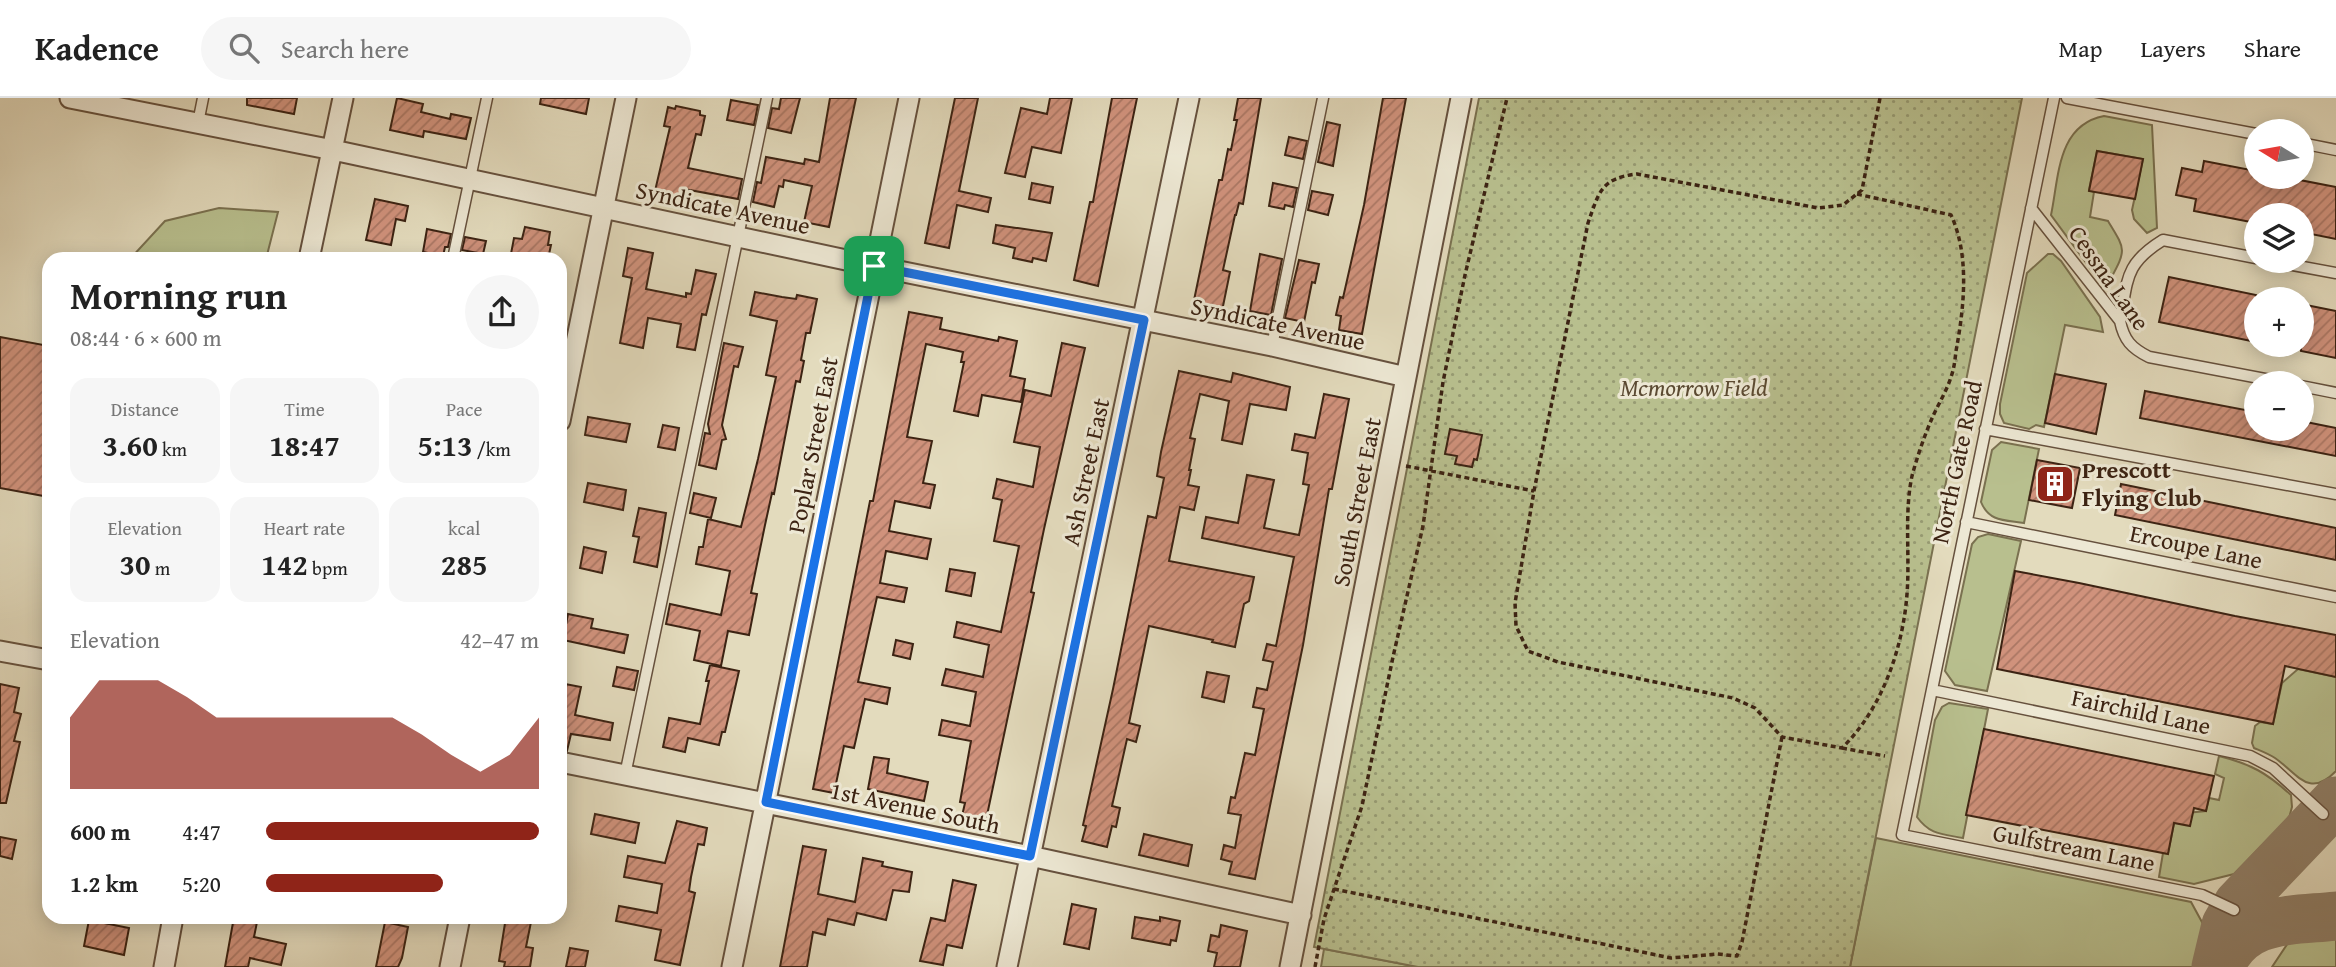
<!DOCTYPE html>
<html lang="en">
<head>
<meta charset="utf-8">
<style>
  :root { --surface:#fff; --page:#f6f6f6; --text:#222; --muted:#767676; --line:#e0e0e0; --accent:#8f2418 }
  body { margin:0; font-family:"Gentium Book Plus",serif; background:var(--page); color:var(--text); height:100vh; display:flex; flex-direction:column; font-size:26px; white-space:nowrap }
  * { box-sizing:border-box; margin:0 }
  p { font-size:23px; color:var(--muted) }
  .icon { flex:none; width:38px; height:38px; fill:none; stroke:currentColor; stroke-width:2; stroke-linecap:round; stroke-linejoin:round }
  .map { position:relative; flex:1; overflow:hidden }
  .drawer { position:absolute; left:42px; top:154px; width:525px; height:672px; display:flex; flex-direction:column; background:var(--surface); border-radius:21px; box-shadow:0 4px 18px #0003 }
  .drawer>* { flex:none }
  .needle { width:46px; rotate:281deg }
  .controls { position:absolute; left:2244px; top:21px; display:grid; gap:14px }
  .controls a { display:grid; place-items:center; width:70px; height:70px; border-radius:50%; background:var(--surface); box-shadow:0 4px 18px #0003; font-size:35px }
  .pin { position:absolute; display:grid; place-items:center; width:60px; height:60px; color:#fff; margin:-30px; border-radius:14px; box-shadow:0 4px 10px #0006 }
  .round { display:grid; place-items:center; flex:none; width:74px; height:74px; border-radius:37px; background:var(--page) }
  .headline { display:flex; align-items:center; justify-content:space-between; height:119px; padding:0 28px }
  h1 { font-size:38px; font-weight:800; line-height:52px }
  .figures { display:grid; grid-template-columns:repeat(3,1fr); gap:10px; height:119px; padding:7px 28px }
  .figures div { display:grid; align-content:center; border-radius:18px; background:var(--page); text-align:center }
  .figures b { font-size:30px; font-weight:800 }
  .figures small { font-size:19px; font-weight:400 }
  .figures p { font-size:19px }
  .chart { height:196px; padding:14px 28px }
  .chart p { display:flex; justify-content:space-between }
  .chart svg { width:100%; height:126px; margin-top:7px; fill:var(--accent); opacity:.7 }
  ul { padding:0 28px; list-style:none; font-size:23px }
  li { display:grid; grid-template-columns:112px 84px 1fr; align-items:center; height:52px }
  li i { height:18px; border-radius:9px; background:var(--accent) }
  header { display:flex; align-items:center; gap:42px; box-sizing:border-box; height:98px; padding:0 35px; background:var(--surface); border-bottom:2px solid var(--line) }
  header strong { font-size:33px }
  nav { display:flex; gap:38px; margin-inline-start:auto; font-size:24px }
  .search { width:490px; height:63px; background:var(--page); display:flex; align-items:center; gap:18px; box-sizing:border-box; padding:0 24px; border-radius:38px; color:var(--muted); font-size:26px }
  .map>svg:first-child { display:block }
  .grass { fill:#b8bf8e; stroke:#7a7150; stroke-width:2 }
  .park { fill:url(#park-dots); stroke:#7a7150; stroke-width:2 }
  .lines { fill:none; stroke-linecap:round; stroke-linejoin:round }
  .taxiway { stroke:#907f68; stroke-width:49 }
  .building { fill:url(#building-hatch); stroke:#3c2313; stroke-width:2 }
  .service-casing { stroke:#66513e; stroke-width:13 }
  .minor-casing { stroke:#66513e; stroke-width:23 }
  .path { stroke:#3c2313; stroke-width:3.5; stroke-dasharray:5 3.5; stroke-linecap:butt }
  .service { stroke:#ede8d4; stroke-width:10 }
  .minor { stroke:#ede8d4; stroke-width:19 }
  .route-casing { stroke:#fff; stroke-width:14 }
  .route { stroke:#1a73e8; stroke-width:9 }
  .labels { text-anchor:middle; stroke-width:6; stroke-linejoin:round; paint-order:stroke }
  .street-label { font-size:24px; fill:#3c2313; stroke:#ede8d4 }
  .park-label { font-size:24px; font-style:italic; fill:#5b4a32; stroke:#ede8d4 }
  .poi-label { font-size:24px; font-weight:bold; fill:#3c2313; stroke:#ede8d4; text-anchor:start }
</style>
</head>
<body>
<header>
<strong>Kadence</strong>
<div class="search"><svg class="icon" aria-label="search" viewBox="0 0 24 24"><circle cx="10" cy="10" r="6"/><path d="M15 15l6 6"/></svg>Search here</div>
<nav><a>Map</a><a>Layers</a><a>Share</a></nav>
</header>
<div class="map">
<svg width="2336" height="869" viewBox="0 0 2336 869">
  <defs>
    <pattern id="park-dots" width="8" height="8" patternUnits="userSpaceOnUse" patternTransform="scale(1.75)"><rect width="8" height="8" fill="#b8bf8e"/><path d="M2 2h.1M6 6h.1" fill="none" stroke="#979b73" stroke-width="1.8" stroke-linecap="round"/></pattern>
    <pattern id="building-hatch" width="6" height="6" patternUnits="userSpaceOnUse" patternTransform="scale(1.75)"><rect width="6" height="6" fill="#d0927c"/><path d="M-1 1l2-2M0 6l6-6M5 7l2-2" fill="none" stroke="#aa7764"/></pattern>
  </defs>
  <rect width="100%" height="100%" fill="#e3dbbd"/>
  <filter id="stains"><feTurbulence type="fractalNoise" baseFrequency=".00286" numOctaves="4"/><feColorMatrix values="0 0 0 0 .2 0 0 0 0 .09 0 0 0 0 .02 0 0 0 .5 -.17"/></filter>
  <radialGradient id="worn" r=".72"><stop offset=".6" stop-color="#630" stop-opacity="0"/><stop offset="1" stop-color="#630" stop-opacity=".3"/></radialGradient>
  <path class="grass" d="M2104 18 2152 27 2157 130 2147 135 2134 121 2132 112 2143 61 2097 53 2089 92 2094 94 2090 119 2108 123C2125 151 2127 151 2111 180L2098 181 2051 117C2059 79 2057 27 2104 18Z
    M219 110 278 114 266 161H130L165 123Z
    M2048 156H2053L2061 163 2100 219 2103 234 2065 227 2044 329 2036 327 2029 331 2004 325 2000 316V306L2027 175Z
    M2001 344 2039 351 2024 425C2005 422 1989 424 1981 404L1992 352Z
    M1988 436 2021 443 1987 593 1955 587 1945 573 1972 446 1978 439Z
    M2298 571 2336 579V673C2309 701 2298 676 2275 660 2269 656 2261 653 2254 650L2252 645 2255 628 2260 624 2273 626 2282 585Z
    M1949 605 1988 611 1963 740C1942 736 1930 737 1917 719L1935 622 1942 609Z
    M2219 658C2251 666 2267 675 2291 697L2292 709 2289 720 2234 776 2194 786 2159 779 2163 755H2168L2176 716 2206 713 2209 700 2219 702 2224 680 2215 676Z
    M1876 740 2191 804 2203 826 2196 858 2198 869H1850Z
    M2336 840V869H2272L2288 845Z
    M1324 851 1418 869H1321Z"/>
  <path class="park" d="M1479 0H2022L1850 869H1418L1314 849Z"/>
  <g class="lines">
    <path class="taxiway" d="M2216 869 2226 827 2238 806 2336 703
      M2220 869C2241 818 2290 823 2336 818"/>
  </g>
  <path class="building" d="M247 0H297L294 16 247 7Z
    M397 0 423 6 421 14 450 21 451 16 471 20 466 41 424 33 423 39 390 32Z
    M541 0H589L586 16 540 6Z
    M781 0H800L791 35 768 30 772 10 779 11Z
    M830 0H856L829 129 804 124 812 88 784 82 783 89 779 88 774 109 753 104 757 84 761 85 766 59 804 66 805 61 819 64Z
    M955 0H978L959 93 991 100 988 114 957 107 949 150 925 145Z
    M1050 0H1072L1061 55 1032 49 1025 79 1005 75 1021 10 1047 16Z
    M1112 0H1137L1098 188 1074 182 1090 104H1093Z
    M1238 0H1261L1243 106 1239 105 1236 117H1235L1223 172 1230 174 1222 213 1193 207 1219 82H1222L1228 51 1231 52 1237 22H1234Z
    M1383 0H1406L1362 236 1339 232 1341 218 1336 217 1340 199 1343 200 1364 107Z
    M731 2 758 7 754 27 727 22Z
    M676 8 700 13V17L705 18 701 37 696 36 688 70 742 81 738 101 684 91 682 99 655 93 670 29 664 28 668 9 675 11Z
    M1327 24 1340 27 1333 68 1318 64Z
    M1289 39 1307 43 1303 61 1285 57Z
    M2097 53 2143 61 2135 101 2089 93Z
    M2204 63 2256 73V79H2284L2336 89V141L2301 134V117H2256V125L2194 113 2196 101 2176 97 2182 70 2202 74Z
    M1032 85 1053 89 1050 105 1029 101Z
    M1273 85 1297 90 1293 109 1285 107 1284 111 1269 108Z
    M1312 93 1333 97 1328 117 1308 112Z
    M375 101 408 108 405 123 396 121 391 147 366 142Z
    M996 127 1052 135 1046 163 1033 160 1032 164 1013 160 1015 150 993 145Z
    M525 129 550 134 548 147H551L548 161H510L514 140 522 141Z
    M427 131 451 136 448 149H445L443 158 423 154Z
    M465 139 486 143 483 156 462 152Z
    M628 150 653 155 646 191 686 199V195L691 196 696 172 716 176 706 217 702 216 695 252 677 249 681 226 648 220 643 250 620 245 632 180 623 178Z
    M1260 156 1282 161 1271 217 1250 213Z
    M1299 162 1319 166 1315 185 1312 184 1304 224 1285 220Z
    M2169 179 2256 197V244L2159 224Z
    M755 194 782 199 796 201 797 197 817 201 810 235H806L801 262 804 263 800 284 796 283 774 396 772 395 765 427 751 495 757 496 749 537 728 533 721 568 694 562 700 533 666 526 670 506 721 517 730 473 696 466 699 449H703L708 421 741 429 758 361 776 279 766 277 777 223 750 217Z
    M2301 206 2336 213V260L2301 253Z
    M909 214 942 220 940 231 998 243 999 239 1017 243 1010 278 1025 281 1021 304 982 297 978 318 954 313 964 264H961L963 254 926 246 907 339 932 343 923 385 935 387 930 410 895 403 889 433 931 441 927 461 886 453 880 485 907 490 904 504 877 499 858 584 890 590 887 606 865 601 854 650 844 648 834 695 813 691 870 403H873Z
    M0 239 49 248V399L0 390Z
    M724 245 743 249 738 269 734 268 722 327 726 341 722 342 716 371 699 367 705 335 710 336 708 326Z
    M1062 245 1085 250 1044 431 1031 494 1034 495 986 722 962 718 965 705 960 704 971 643 939 637 942 622 970 628 976 594 942 587 946 571 983 579 989 547 954 539 957 524 1001 534 1019 448 994 443 1002 402 993 400 997 381 1033 389 1040 349 1014 344 1025 292 1051 298Z
    M1179 273 1231 284 1233 275 1290 289 1286 312 1250 306 1242 346 1222 342 1229 303 1200 296 1190 340 1195 341 1189 372H1191L1188 387 1199 389 1194 412 1180 409 1169 463 1254 479 1249 503 1244 506 1235 549 1212 544 1213 542 1149 528 1129 625 1140 628 1136 644 1127 641 1112 708 1120 710 1116 729 1112 728 1107 749 1082 743 1086 728 1083 727 1113 591 1148 418 1156 420 1164 380 1157 378 1161 354Z
    M2055 276 2106 286 2096 336 2045 325Z
    M2145 293 2256 314V331H2301V323L2336 330V358L2140 320Z
    M1324 296 1349 301 1332 391H1329L1303 547 1255 781 1229 776 1232 764 1221 761 1224 747 1235 750 1241 717 1228 715 1231 699 1235 700 1245 655 1255 657 1264 611 1253 609 1257 590 1267 592 1273 564 1263 562 1267 546 1276 548 1294 459 1202 440 1206 419 1238 425 1247 377 1274 382 1264 430 1299 437 1309 387 1303 386 1308 355 1292 352 1295 336 1315 340Z
    M588 319 630 326 626 344 585 337Z
    M663 327 679 330 675 352 658 349Z
    M1450 331 1482 337 1477 362 1474 361 1472 369 1455 366 1457 358 1445 356Z
    M2037 362 2080 370 2072 410 2029 402Z
    M588 385 626 392 623 412 584 404Z
    M2121 386 2336 430V462L2115 417Z
    M694 395 716 400 711 420 690 415Z
    M639 410 666 415 657 469 634 464 639 439 633 438Z
    M584 449 606 454 602 475 580 470Z
    M950 471 975 475 971 498 946 493Z
    M2015 473 2079 485 2235 518 2336 537V579L2285 568 2273 626 1997 571Z
    M568 516 593 521 591 530 628 537 624 555 563 542Z
    M896 542 913 546 910 561 893 557Z
    M710 567 739 573 725 634H722L719 647 688 640 685 654 663 649 669 620 700 626 709 583H706Z
    M617 569 638 573 634 592 613 588Z
    M1207 574 1229 578 1224 604 1202 599Z
    M560 585 581 589 575 617 613 625 610 642 571 636 567 653 560 652Z
    M0 586 19 590 14 614 21 616 14 643 20 644 6 705H0Z
    M1984 631 2214 678 2206 713 2194 710 2190 728 2174 725 2168 756 1966 717Z
    M874 659 889 661 887 675 928 684 924 703 868 691Z
    M595 716 639 725 635 745 591 736Z
    M677 723 707 730 704 747 698 746 691 779 689 793 695 795 680 867 655 862 661 832 616 823 619 808 657 815 662 786 624 779 628 758 665 765Z
    M1144 736 1192 747 1188 768 1139 757Z
    M0 739 16 742 12 761 0 758Z
    M803 748 826 752 818 796 855 804 863 760 883 764 882 768 912 774 909 794 893 792 886 822 857 815 854 827 828 821 825 837 813 834 807 869H780Z
    M953 782 976 787 962 850 947 847 943 867 920 863 931 820 945 823Z
    M1072 806 1096 811 1089 851 1064 846Z
    M234 819H258L254 839 286 846 281 867 250 860 248 869H225Z
    M506 819H532L526 849 533 850 530 869H504L505 864 499 863Z
    M1135 819 1160 823V819L1180 823 1176 843 1171 842 1170 847 1132 840Z
    M89 822 129 830 124 857 84 848Z
    M385 824 408 829 402 860 398 869H376Z
    M1221 827 1247 833 1240 869H1214L1217 855 1208 853 1211 837 1219 839Z
    M570 850 588 853 585 869H566Z"/>
  <g class="lines">
    <defs>
      <path id="service" d="M2054 0 1902 737 2202 797 2234 812
        M2067 0 2256 36
        M198 25 203 0
        M2301 45 2336 52
        M2031 110 2120 223C2124 242 2131 250 2149 259L2286 285
        M453 161 487 0
        M2271 163 2336 175
        M2120 223C2128 182 2124 166 2163 142L2256 160
        M1272 248 1323 0
        M2301 288 2336 295
        M1985 331 2336 396
        M1966 424 2336 499
        M1932 592 2250 658 2273 670 2323 716
        M625 677 767 0"/>
      <path id="minor" d="M70 0 333 52 874 168 1272 248 1406 279
        M309 161 343 0
        M560 323 626 0
        M0 553 49 562
        M560 664 1030 758 1301 817
        M164 869 173 819
        M450 869 460 819
        M732 869 909 0
        M1007 869 1189 0
        M1290 869 1461 0"/>
    </defs>
    <use href="#service" class="service-casing"/>
    <use href="#minor" class="minor-casing"/>
    <path class="path" d="M1857 96 1951 117C1970 158 1964 210 1956 253 1955 262 1954 271 1951 279 1947 292 1939 305 1933 318 1925 336 1917 359 1912 378 1904 415 1910 458 1907 496 1903 550 1882 611 1842 650L1782 639 1755 610 1733 600 1558 564 1528 553 1516 528 1515 505 1534 393 1588 125C1599 94 1601 80 1637 76L1818 110 1843 107 1862 92 1880 0
      M1406 368 1534 393
      M1842 650 1885 658
      M1334 791 1671 860 1717 856 1737 858 1742 844 1782 639
      M1315 869 1324 821 1362 708 1393 559 1423 428 1443 284 1465 177 1507 0"/>
    <use href="#service" class="service"/>
    <use href="#minor" class="minor"/>
  </g>
  <g class="lines">
    <defs>
      <path id="route" d="M874 168 1144 222 1030 758 766 704Z"/>
    </defs>
    <use href="#route" class="route-casing"/>
    <use href="#route" class="route"/>
  </g>
  <defs>
    <symbol id="building-square" viewBox="-11 -11 22 22"><rect x="-9" y="-9" width="18" height="18" rx="4" fill="#8f2418" stroke="#ede8d4"/><path d="M-4-6H4V6H1V3H-1V6H-4ZM-2.5-4.3h1.7v1.8h-1.7ZM.8-4.3h1.7v1.8H.8ZM-2.5-1h1.7V.8h-1.7ZM.8-1h1.7V.8H.8Z" fill="#fff"/></symbol>
  </defs>
  <g fill-rule="evenodd">
    <use href="#building-square" x="2033" y="364" width="44" height="44"/>
  </g>
  <g class="labels">
    <g class="street-label">
      <text transform="translate(723 110) rotate(12)" y="8">Syndicate Avenue</text>
      <text transform="translate(2109 180) rotate(55)" y="8">Cessna Lane</text>
      <text transform="translate(1278 226) rotate(12)" y="8">Syndicate Avenue</text>
      <text transform="translate(813 347) rotate(-79)" y="8">Poplar Street East</text>
      <text transform="translate(1957 364) rotate(-78)" y="8">North Gate Road</text>
      <text transform="translate(1086 374) rotate(-78)" y="8">Ash Street East</text>
      <text transform="translate(1357 404) rotate(-79)" y="8">South Street East</text>
      <text transform="translate(2196 449) rotate(12)" y="8">Ercoupe Lane</text>
      <text transform="translate(2141 614) rotate(12)" y="8">Fairchild Lane</text>
      <text transform="translate(915 710) rotate(12)" y="8">1st Avenue South</text>
      <text transform="translate(2074 750) rotate(11)" y="8">Gulfstream Lane</text>
    </g>
    <g class="park-label">
      <text x="1694" y="298">Mcmorrow Field</text>
    </g>
    <g class="poi-label">
      <text x="2082" y="380">Prescott<tspan x="2082" dy="28">Flying Club</tspan></text>
    </g>
  </g>
  <rect width="100%" height="100%" filter="url(#stains)"/>
  <rect width="100%" height="100%" fill="url(#worn)"/>
</svg>
<div class="controls">
<a><svg class="needle" viewBox="-14 -14 28 28"><path d="M0-13l5 13h-10z" fill="#e53935"/><path d="M0 13l5-13h-10z" fill="#767676"/></svg></a>
<a><svg class="icon" aria-label="layers" viewBox="0 0 24 24"><path d="M12 4l9 5-9 5-9-5zM3 14l9 5 9-5"/></svg></a>
<a>+</a>
<a>−</a>
</div>
<div class="pin" style="left:874px;top:168px;background:#1e9e55"><svg class="icon" aria-label="arrive" viewBox="0 0 24 24"><path d="M6 21V4h12l-3 4 3 4H6"/></svg></div>
<section class="drawer">
<div class="headline"><div><h1>Morning run</h1><p>08:44 · 6 × 600 m</p></div><a class="round"><svg class="icon" aria-label="share" viewBox="0 0 24 24"><path d="M12 15V3M7 8l5-5 5 5M5 13v7h14v-7"/></svg></a></div>
<div class="figures">
<div><p>Distance</p><b>3.60<small> km</small></b></div>
<div><p>Time</p><b>18:47</b></div>
<div><p>Pace</p><b>5:13<small> /km</small></b></div>
</div>
<div class="figures">
<div><p>Elevation</p><b>30<small> m</small></b></div>
<div><p>Heart rate</p><b>142<small> bpm</small></b></div>
<div><p>kcal</p><b>285</b></div>
</div>
<div class="chart"><p><span>Elevation</span>42–47 m</p>
<svg viewBox="0 0 160 44" preserveAspectRatio="none"><path d="M0 44V19L10 6L20 6L30 6L40 12L50 19L60 19L70 19L80 19L90 19L100 19L110 19L120 25L130 32L140 38L150 32L160 19V44z"/></svg>
</div>
<ul>
<li><b>600 m</b>4:47<i style="width:100%"></i></li>
<li><b>1.2 km</b>5:20<i style="width:65%"></i></li>
</ul>
</section>
</div>
</body>
</html>
